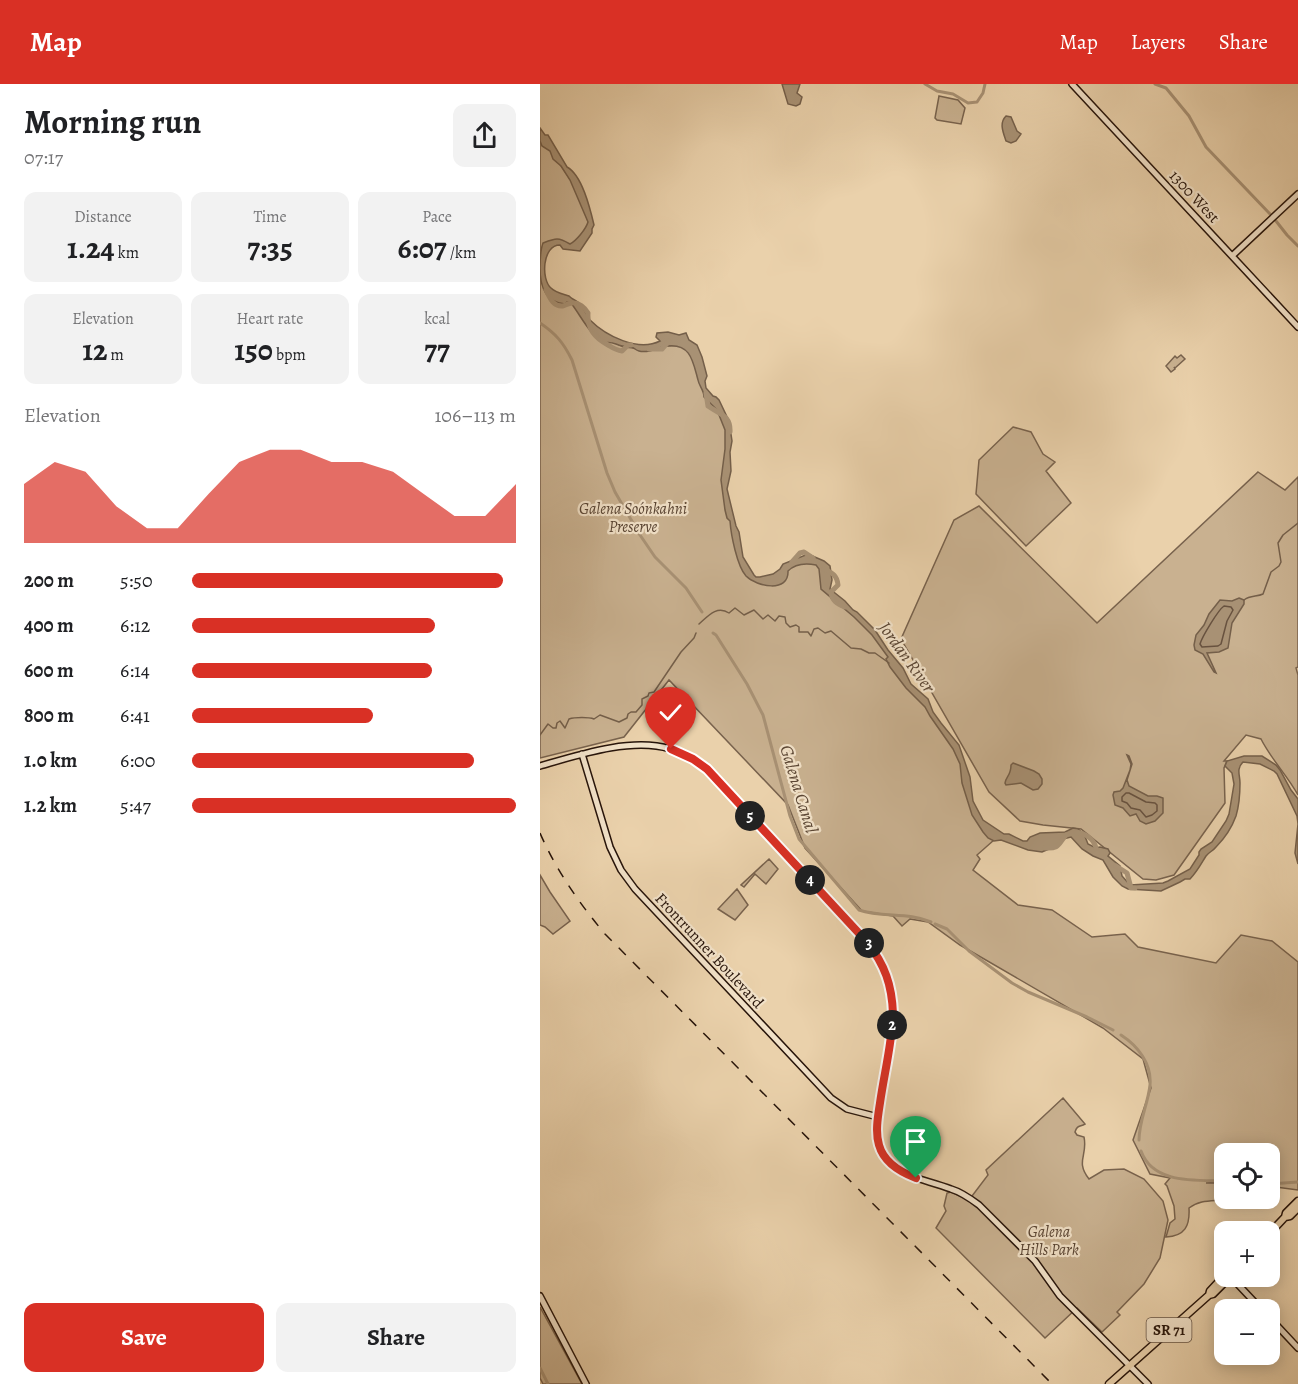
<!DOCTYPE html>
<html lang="en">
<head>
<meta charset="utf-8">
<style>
  :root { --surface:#fff; --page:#f2f2f2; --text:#202124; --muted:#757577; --accent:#d93025 }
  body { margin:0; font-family:Alegreya,serif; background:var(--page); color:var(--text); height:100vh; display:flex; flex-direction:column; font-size:22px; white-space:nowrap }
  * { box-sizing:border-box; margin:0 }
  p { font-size:20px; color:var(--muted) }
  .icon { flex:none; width:33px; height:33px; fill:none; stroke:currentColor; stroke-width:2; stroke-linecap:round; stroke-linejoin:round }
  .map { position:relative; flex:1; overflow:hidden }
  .details { display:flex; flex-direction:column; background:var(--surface); width:540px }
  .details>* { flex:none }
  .controls { position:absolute; left:674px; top:1059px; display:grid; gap:12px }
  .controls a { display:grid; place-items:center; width:66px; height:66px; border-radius:12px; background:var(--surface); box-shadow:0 3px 15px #0003; font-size:30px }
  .pin { position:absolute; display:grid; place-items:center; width:51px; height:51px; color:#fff; margin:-62px -26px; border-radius:50% 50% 50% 0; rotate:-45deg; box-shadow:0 0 6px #0007 }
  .pin .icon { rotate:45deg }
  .km { position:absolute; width:30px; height:30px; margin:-15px; border-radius:50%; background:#222; color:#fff; font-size:16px; line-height:30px; text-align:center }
  .round { display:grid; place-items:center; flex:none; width:63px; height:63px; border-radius:12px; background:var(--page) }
  .summary { display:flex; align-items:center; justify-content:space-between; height:102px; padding:0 24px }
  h1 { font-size:33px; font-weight:700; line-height:45px }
  .figures { display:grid; grid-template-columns:repeat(3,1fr); gap:9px; height:102px; padding:6px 24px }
  .figures div { display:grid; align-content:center; border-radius:12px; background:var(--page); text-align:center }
  .figures b { font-size:30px; font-weight:700 }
  .figures small { font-size:16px; font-weight:400 }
  .figures p { font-size:16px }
  .chart { height:168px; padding:12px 24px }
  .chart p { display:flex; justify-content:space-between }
  .chart svg { width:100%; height:108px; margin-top:6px; fill:var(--accent); opacity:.7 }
  .cta { display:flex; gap:12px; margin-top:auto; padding:12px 24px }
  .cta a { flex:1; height:69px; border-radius:12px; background:var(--accent); color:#fff; font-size:24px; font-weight:700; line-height:69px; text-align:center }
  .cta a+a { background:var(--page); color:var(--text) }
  ul { padding:0 24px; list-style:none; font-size:20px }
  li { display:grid; grid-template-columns:96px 72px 1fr; align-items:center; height:45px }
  li i { height:15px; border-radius:8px; background:var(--accent) }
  header { display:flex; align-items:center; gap:36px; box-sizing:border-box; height:84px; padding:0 30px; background:var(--accent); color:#fff }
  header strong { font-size:28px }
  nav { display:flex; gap:33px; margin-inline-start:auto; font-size:21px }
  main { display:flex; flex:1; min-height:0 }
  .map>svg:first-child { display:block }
  .green { fill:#c9b190; stroke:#78624d; stroke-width:1.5 }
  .water { fill:#a89174; stroke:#745f4a; stroke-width:1.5 }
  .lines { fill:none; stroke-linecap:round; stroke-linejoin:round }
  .shore { stroke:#68523f; stroke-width:1.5 }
  .stream { stroke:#745f4a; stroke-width:1.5 }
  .canal { stroke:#a89174; stroke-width:3 }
  .river { stroke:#a89174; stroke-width:5 }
  .secondary-casing { stroke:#27140a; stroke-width:8 }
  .primary-casing { stroke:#27140a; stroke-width:9 }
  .secondary { stroke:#f1e1c8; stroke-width:5 }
  .primary { stroke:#ead1ab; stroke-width:6 }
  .rail { stroke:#27140a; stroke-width:1.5; stroke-dasharray:10 10; stroke-linecap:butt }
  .route-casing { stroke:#fff; stroke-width:12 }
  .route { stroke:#d93025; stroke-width:8 }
  .labels { text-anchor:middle; stroke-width:4.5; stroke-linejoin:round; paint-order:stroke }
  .shield { fill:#f1e1c8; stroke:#645243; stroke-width:1.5 }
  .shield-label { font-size:15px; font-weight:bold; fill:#27140a }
  .street-label { font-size:16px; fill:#27140a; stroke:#f1e1c8 }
  .park-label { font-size:16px; font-style:italic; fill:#584332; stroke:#f1e1c8 }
  .water-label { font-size:18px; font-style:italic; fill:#5b4634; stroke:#f1e1c8 }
</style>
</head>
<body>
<header>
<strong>Map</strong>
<nav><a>Map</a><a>Layers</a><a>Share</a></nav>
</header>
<main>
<section class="details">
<div class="summary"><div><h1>Morning run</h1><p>07:17</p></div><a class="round"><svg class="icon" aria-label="share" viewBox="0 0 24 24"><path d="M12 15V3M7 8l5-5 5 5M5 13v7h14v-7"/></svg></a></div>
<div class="figures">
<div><p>Distance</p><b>1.24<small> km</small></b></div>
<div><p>Time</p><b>7:35</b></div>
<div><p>Pace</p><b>6:07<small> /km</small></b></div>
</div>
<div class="figures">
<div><p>Elevation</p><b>12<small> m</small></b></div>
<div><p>Heart rate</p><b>150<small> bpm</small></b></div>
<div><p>kcal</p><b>77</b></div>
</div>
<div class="chart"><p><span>Elevation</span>106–113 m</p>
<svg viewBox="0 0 160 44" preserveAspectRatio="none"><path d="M0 44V20L10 11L20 15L30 29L40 38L50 38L60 24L70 11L80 6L90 6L100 11L110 11L120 15L130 24L140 33L150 33L160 20V44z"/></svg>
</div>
<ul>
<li><b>200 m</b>5:50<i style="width:96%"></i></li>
<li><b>400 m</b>6:12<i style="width:75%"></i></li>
<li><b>600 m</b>6:14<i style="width:74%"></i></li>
<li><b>800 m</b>6:41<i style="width:56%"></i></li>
<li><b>1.0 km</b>6:00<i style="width:87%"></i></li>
<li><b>1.2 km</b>5:47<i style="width:100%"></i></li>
</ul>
<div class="cta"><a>Save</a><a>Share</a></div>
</section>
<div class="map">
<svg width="758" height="1300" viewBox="0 0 758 1300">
  <rect width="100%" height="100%" fill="#ead1ab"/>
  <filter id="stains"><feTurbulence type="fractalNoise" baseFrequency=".00333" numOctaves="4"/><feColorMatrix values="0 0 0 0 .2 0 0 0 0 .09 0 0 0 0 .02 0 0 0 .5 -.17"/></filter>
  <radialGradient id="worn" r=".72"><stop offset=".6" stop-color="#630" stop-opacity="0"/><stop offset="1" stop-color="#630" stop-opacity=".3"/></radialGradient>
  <path class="green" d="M399 12 418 16 425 24 421 40 397 36 395 34Z
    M0 51 37 105 50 143 30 164 18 157 3 168V200L17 218 25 220 26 218 31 219 71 257 84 263 114 266 124 262 147 261 164 305 181 329 188 352 182 399 203 485 222 499 251 481 273 478 281 484 291 514 303 522 331 548 411 658 423 681 437 737 454 756 437 771 440 775 433 786 478 821 512 826 552 853 585 850 598 863 676 879 701 851 732 857 758 878V1106L729 1102V1070H684V1098L666 1099H684V1113L682 1116C670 1117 659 1116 649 1124 650 1142 645 1152 626 1153L630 1139 635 1135 634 1122 627 1102 625 1100 630 1094 610 1090 593 1056 611 1004 603 975 563 944 420 861 388 838 370 835 362 842 353 832 322 827 265 764 248 721 129 596 84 653 0 674Z
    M641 271 645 275 635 284 634 283 635 285 631 288 626 282 635 272 637 274Z
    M473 343 491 348 503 370 515 378 506 387 531 419 486 462 436 410 439 376Z
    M718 388 745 406 758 393V583L756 584 758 591V711C747 691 731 675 721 655L706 651 684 677H687L684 684 685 719 634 791 616 796 603 795 541 745 503 741 480 737 449 708 361 555 414 436 439 422 557 539Z
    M229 775 238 785 226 800 215 790 204 803 201 801Z
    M0 791 10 808 30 837 13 850 5 843 0 841Z
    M197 805 208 821 195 836 178 825Z
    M523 1014 545 1040C540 1043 537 1041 535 1048L537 1051 544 1053C548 1072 535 1077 549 1095L564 1086 584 1085 604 1095 623 1117 628 1136 620 1174 604 1200 577 1228 580 1231 562 1248 537 1224 505 1254 396 1144 406 1127 404 1122 407 1109 411 1108 429 1116 448 1091 446 1086Z
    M0 1223 42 1300H3L0 1294Z"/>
  <path class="water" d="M242 0H260L257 9 262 13 260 20 256 22 248 20Z
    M466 32 471 33 477 47 481 50 476 57 471 59 466 57C463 48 459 39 466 32Z
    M0 44 5 51H8L27 83C42 91 50 124 54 141L52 145V149L40 167 23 165 20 161C2 161 1 196 11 204 16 209 23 210 29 212 33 216 36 216 40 220 45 225 46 231 50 236 66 252 98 268 120 257L116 253 117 249 128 248 139 251 146 249 149 256 157 261 162 273 167 292 165 297 166 304 173 312 176 313 179 316 189 337 192 357 190 368 191 387 187 405 196 442 199 448 203 473 214 491 216 493H220L233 490 240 485 243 480 268 470 284 477 290 482 292 496 290 505 305 517 313 526 317 528 335 546 348 566 363 584 371 600 388 615 393 628 401 639 419 661 430 693 433 717 443 736 464 750H469L483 757H487L490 753 500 749 525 748 533 744 538 745 544 750 548 760 556 764 560 763 568 765 570 769 568 772 580 782 582 792 590 801 623 799 628 797 650 785 659 771V768L661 765 672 758 686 737 689 730 694 700 692 689 685 682 687 677 704 672H722L736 681 740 686 751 706 758 715V780L755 769 758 740 757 732 737 690 734 687 720 680 703 678C696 685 700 691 700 699 700 710 699 722 696 732 692 743 684 755 676 763 673 767 669 768 666 772 661 780 657 788 650 795H645L640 798 621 807 588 805 582 802 573 793 563 776 553 772 542 765 531 753 523 755 516 762 502 768 488 766 461 756 454 757 448 754 443 748 432 731 422 699 420 680 413 665 390 632 385 623 366 604 350 583 346 575 348 573 332 551 314 533 281 505 279 485 276 481C266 479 255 480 248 487 249 509 217 503 206 492 197 482 191 451 190 437L187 434 185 426 181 396 185 365V346L177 326 164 313C164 306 159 302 158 296 153 278 151 259 127 262 118 263 109 270 99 267 95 266 95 264 91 263 88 262 85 263 82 262 74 260 72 257 64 259 49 250 41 232 31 219L27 218 25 220C4 218 0 201 0 184 0 175 0 167 3 159 16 154 18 153 30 160 36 157 46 145 48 138L30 96 21 82 13 75 10 67 2 62 0 57Z
    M699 514 704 516V520L692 539 688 564 679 568 667 569 676 589 674 588 663 570 655 566 654 561 656 551 664 541 669 530 680 516 692 517Z
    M587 671 589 672 592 680 587 696 589 702 608 712H617L623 714V729L615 737 606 740 600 737 596 730 590 732 583 724 575 721 573 711 574 708 580 707 583 704 590 686 591 680Z
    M473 679 494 687 499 690 502 695V700L498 705 493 706 481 699 466 701 465 699C466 692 471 692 471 681Z"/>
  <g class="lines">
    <path class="shore" d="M684 522 691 523 693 526 687 537 681 560 678 562 662 563 660 560C662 553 678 526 684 522Z
      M586 709H589L606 718 615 719 617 721V727L612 731 606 733 600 726 591 724 587 719 582 717V713Z"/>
    <path class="stream" d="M704 516C710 511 717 513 723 510L731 488 739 482 741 478 738 459 743 451 758 439
      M159 540C168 532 177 521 189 529L195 524 204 531 214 526 223 535 228 531 235 537 239 532 245 533 246 539 250 543 256 541 259 543V548H268L271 552 274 545 278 544 285 549 291 547 311 564 321 565 329 569H335L349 579
      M0 651 8 640 13 644H16L17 639 20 637 25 644 29 635C35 633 49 633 54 635L60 631 79 638 87 634 88 630 91 628H96L102 621V615L108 612 109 609 114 608 141 568 154 554 156 549"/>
    <path class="canal" d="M385 0 397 7 413 10 428 19 437 18 443 9 445 0
      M615 0 626 4 649 32 666 63 730 130
      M736 137 747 151 758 162
      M0 239C16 250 23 258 32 276L67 389 75 408 100 451 115 473 146 504 162 528
      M173 549 176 551 207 600 223 631 250 732 259 755 319 826C342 834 368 828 391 838
      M395 840 407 845 429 867 472 899 488 908 547 933 573 946
      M581 951C598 962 612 980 610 1001 608 1020 599 1037 599 1056
      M601 1067C613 1100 655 1096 684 1097
      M729 1100 758 1098
      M0 1284 8 1300"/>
    <path class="river" d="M6 206C10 214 13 223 23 222 26 221 29 219 32 219 39 218 45 224 48 229 47 245 55 254 68 261 73 264 76 266 82 267L88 261H91
      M109 265H122L129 257
      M166 309 168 322C179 330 191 331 190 348
      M252 478 260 469 264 468 273 474
      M284 485C292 489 297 491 298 501L291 508C292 517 297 520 305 523
      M536 748C548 750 556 757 557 769
      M505 764C520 765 518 760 526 751
      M576 782 587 789 591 804H595"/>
    <defs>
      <path id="secondary" d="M532 0 758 243
        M692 172 758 110
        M42 670 70 763 81 786 95 805 291 1014 307 1025 338 1033
        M0 682C38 671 92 653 130 665 144 669 155 677 167 685L327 858 336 869 346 888 352 914 353 939 337 1041C336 1092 374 1091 411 1105 421 1108 431 1115 439 1121L495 1177 520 1212 608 1300
        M691 1193 722 1226
        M0 1212 46 1300
        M729 1233 758 1264"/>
      <path id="primary" d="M745 1133 746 1129 758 1117
        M729 1150 745 1133 750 1132 758 1124
        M669 1211 670 1207 684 1192
        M569 1300 669 1211 673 1210 691 1192"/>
    </defs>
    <use href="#secondary" class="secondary-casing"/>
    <use href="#primary" class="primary-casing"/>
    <use href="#secondary" class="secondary"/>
    <use href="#primary" class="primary"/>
    <path class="rail" d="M0 749C16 786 39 819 65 850L512 1300"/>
  </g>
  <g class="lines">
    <defs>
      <path id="route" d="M131 665 153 675 167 685 327 858C345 881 352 901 353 930 352 960 344 990 340 1019 338 1032 335 1048 339 1061 344 1079 360 1088 376 1094"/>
    </defs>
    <use href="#route" class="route-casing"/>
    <use href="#route" class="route"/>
  </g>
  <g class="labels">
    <rect class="shield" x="606.5" y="1234" width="45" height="24" rx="4.5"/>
    <g class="shield-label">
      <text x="629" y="1251">SR 71</text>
    </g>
    <g class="street-label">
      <text transform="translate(655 112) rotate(47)" y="6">1300 West</text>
      <text transform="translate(170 866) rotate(47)" y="6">Frontrunner Boulevard</text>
    </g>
    <g class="park-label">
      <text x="93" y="430">Galena Soónkahni<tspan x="93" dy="18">Preserve</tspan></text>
      <text x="509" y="1153">Galena<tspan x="509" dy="18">Hills Park</tspan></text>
    </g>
    <g class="water-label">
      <text transform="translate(367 573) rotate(54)" y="6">Jordan River</text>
      <text transform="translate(259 705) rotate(73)" y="6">Galena Canal</text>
    </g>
  </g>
  <rect width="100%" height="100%" filter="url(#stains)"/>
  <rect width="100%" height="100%" fill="url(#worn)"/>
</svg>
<div class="controls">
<a><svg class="icon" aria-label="locate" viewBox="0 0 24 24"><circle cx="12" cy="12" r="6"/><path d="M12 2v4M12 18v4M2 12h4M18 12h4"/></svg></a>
<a>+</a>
<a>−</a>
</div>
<div class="pin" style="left:376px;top:1094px;background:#1e9e55"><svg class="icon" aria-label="arrive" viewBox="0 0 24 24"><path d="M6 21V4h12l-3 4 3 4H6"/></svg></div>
<div class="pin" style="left:131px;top:665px;background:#d93025"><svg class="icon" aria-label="check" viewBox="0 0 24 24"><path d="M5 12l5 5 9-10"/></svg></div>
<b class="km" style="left:352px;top:941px">2</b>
<b class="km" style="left:329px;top:859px">3</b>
<b class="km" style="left:270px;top:796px">4</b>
<b class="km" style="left:210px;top:732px">5</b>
</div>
</main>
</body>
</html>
